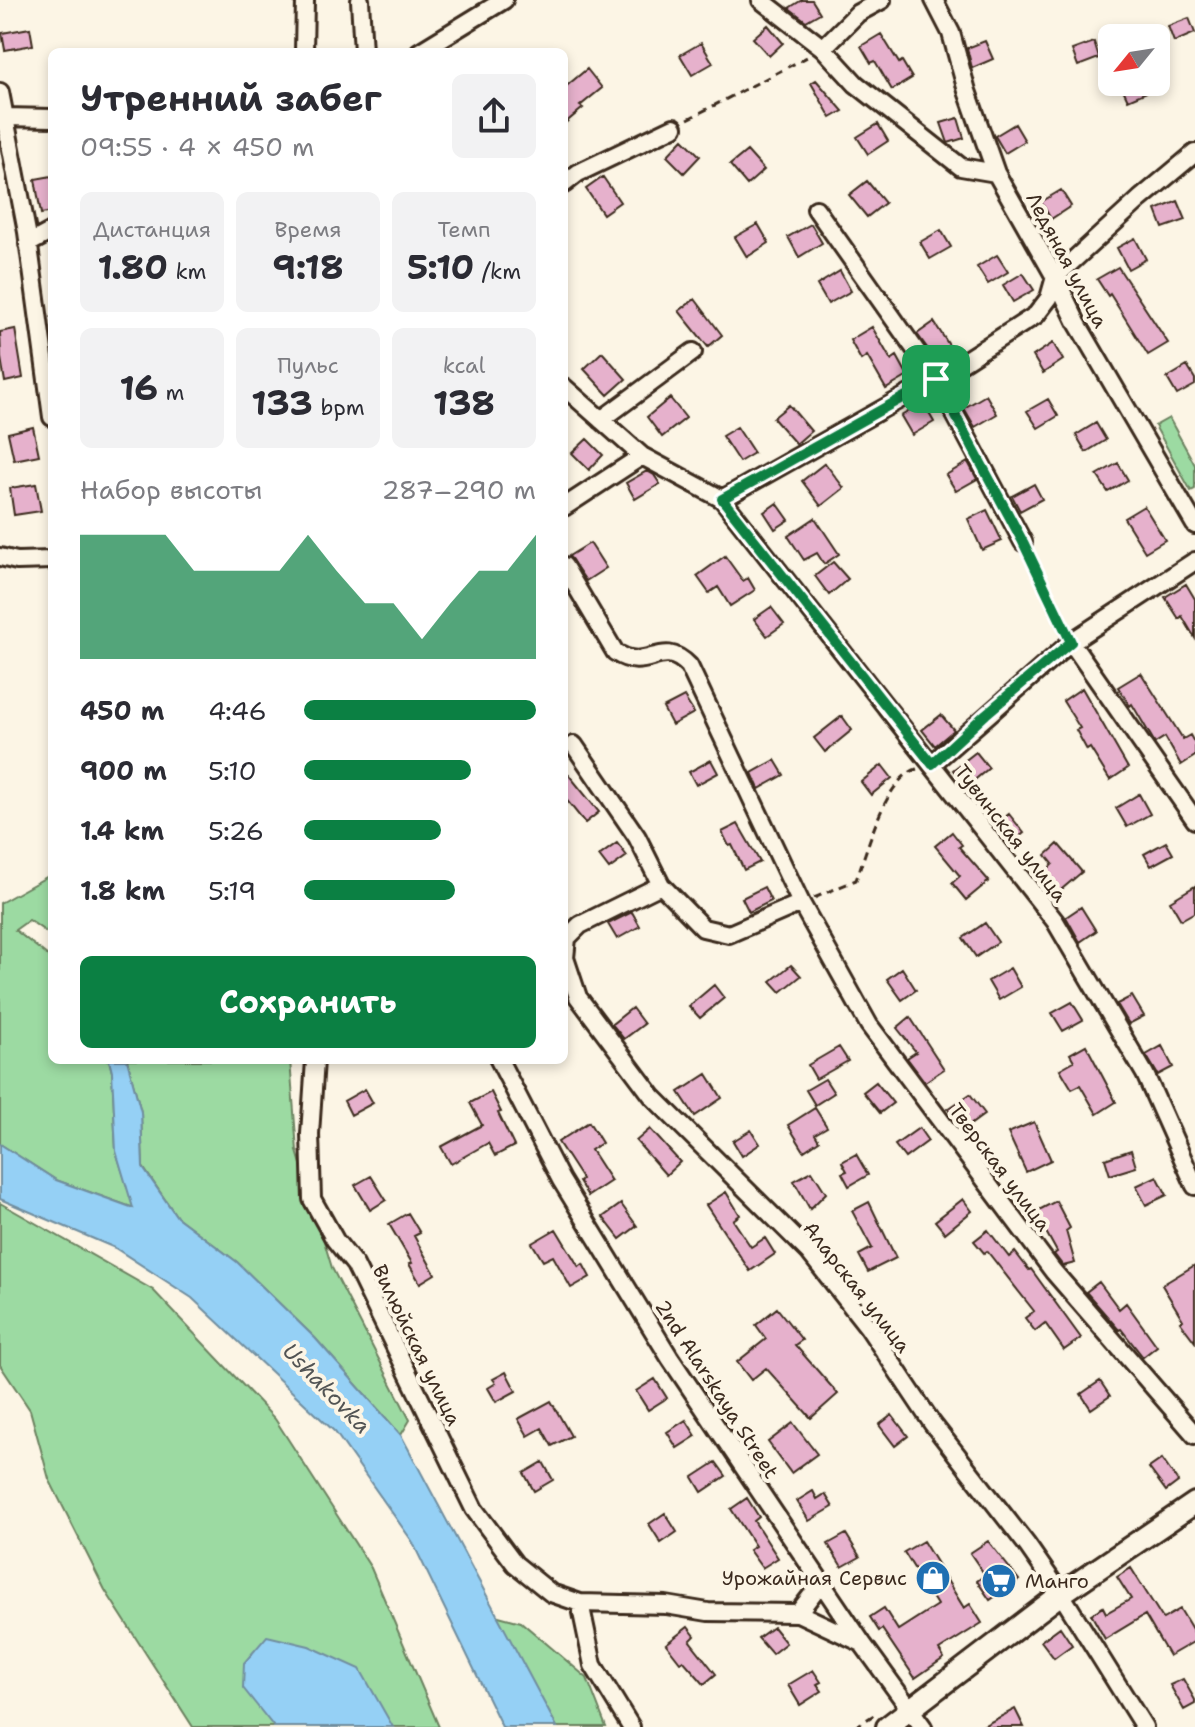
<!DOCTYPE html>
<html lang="ru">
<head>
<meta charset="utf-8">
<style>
  :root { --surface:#fff; --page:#f2f2f3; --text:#2b2b33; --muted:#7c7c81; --accent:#0b8043 }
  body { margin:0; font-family:"Shantell Sans",sans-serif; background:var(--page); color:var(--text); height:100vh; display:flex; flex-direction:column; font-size:30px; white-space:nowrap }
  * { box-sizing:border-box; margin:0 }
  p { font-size:26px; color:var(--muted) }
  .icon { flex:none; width:44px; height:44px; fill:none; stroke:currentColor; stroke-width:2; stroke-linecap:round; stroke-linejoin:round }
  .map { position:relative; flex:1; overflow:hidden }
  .sheet { position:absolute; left:48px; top:48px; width:520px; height:1016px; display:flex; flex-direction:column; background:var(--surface); border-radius:12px; box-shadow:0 4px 12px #0003 }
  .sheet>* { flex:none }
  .needle { width:52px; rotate:240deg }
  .buttons { position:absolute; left:1098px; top:24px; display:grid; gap:16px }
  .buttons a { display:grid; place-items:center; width:72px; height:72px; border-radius:12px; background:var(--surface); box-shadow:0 4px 12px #0003; font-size:40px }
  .pin { position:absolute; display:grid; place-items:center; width:68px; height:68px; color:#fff; margin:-34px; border-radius:16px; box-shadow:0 4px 12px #0006 }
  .round { display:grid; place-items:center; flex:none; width:84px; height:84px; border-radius:12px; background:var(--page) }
  .head { display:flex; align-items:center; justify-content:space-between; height:136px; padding:0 32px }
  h1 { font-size:36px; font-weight:700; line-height:60px }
  .metrics { display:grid; grid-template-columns:repeat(3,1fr); gap:12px; height:136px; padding:8px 32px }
  .metrics div { display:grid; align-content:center; border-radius:12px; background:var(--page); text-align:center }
  .metrics b { font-size:34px; font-weight:700 }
  .metrics small { font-size:22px; font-weight:400 }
  .metrics p { font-size:22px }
  .chart { height:224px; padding:16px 32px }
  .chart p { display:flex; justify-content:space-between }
  .chart svg { width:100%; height:144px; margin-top:8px; fill:var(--accent); opacity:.7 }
  .button { display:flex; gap:16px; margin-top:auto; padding:16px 32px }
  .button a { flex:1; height:92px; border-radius:12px; background:var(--accent); color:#fff; font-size:32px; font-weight:700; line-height:92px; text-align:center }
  ul { padding:0 32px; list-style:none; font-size:26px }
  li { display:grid; grid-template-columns:128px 96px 1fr; align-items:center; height:60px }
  li i { height:20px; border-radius:10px; background:var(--accent) }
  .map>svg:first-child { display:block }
  .green { fill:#9cdaa2; stroke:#6c8260; stroke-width:2 }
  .water { fill:#95d0f5; stroke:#718e9f; stroke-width:2 }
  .building { fill:#e6b1cc; stroke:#3b2a1e; stroke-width:2 }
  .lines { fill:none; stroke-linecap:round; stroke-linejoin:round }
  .minor-casing { stroke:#3b2a1e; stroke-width:22 }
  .major-casing { stroke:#3b2a1e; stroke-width:26 }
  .path { stroke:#3b2a1e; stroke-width:3; stroke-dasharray:8 6; stroke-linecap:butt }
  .minor { stroke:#fcf5e5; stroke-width:16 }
  .major { stroke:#fcf5e5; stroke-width:20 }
  .route-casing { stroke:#fff; stroke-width:16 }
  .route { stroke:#0b8043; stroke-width:10 }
  .labels { text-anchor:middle; stroke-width:8; stroke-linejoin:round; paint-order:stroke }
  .street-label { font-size:20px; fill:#3b2a1e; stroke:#fcf5e5 }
  .poi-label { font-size:20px; fill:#3b2a1e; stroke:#fcf5e5; text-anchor:end }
  .water-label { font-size:22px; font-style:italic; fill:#525454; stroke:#fcf5e5 }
</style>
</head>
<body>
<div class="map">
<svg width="1195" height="1727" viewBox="0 0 1195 1727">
  <rect width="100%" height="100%" fill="#fcf5e5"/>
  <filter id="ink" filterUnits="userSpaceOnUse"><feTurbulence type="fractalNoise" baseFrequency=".0125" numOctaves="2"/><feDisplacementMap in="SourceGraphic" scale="16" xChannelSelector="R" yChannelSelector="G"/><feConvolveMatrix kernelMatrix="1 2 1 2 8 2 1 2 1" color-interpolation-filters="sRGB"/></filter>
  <g filter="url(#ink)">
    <path class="green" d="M1169 418 1195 465V489L1191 491 1155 426Z
      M52 874V936L29 920 15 930 52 959V1060H109L112 1072 116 1151 134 1208 56 1180 0 1144V903Z
      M127 1060H290L297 1151 332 1268 410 1420 401 1435 315 1338 237 1262 177 1217 143 1167 141 1112Z
      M0 1203 153 1290 275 1419 371 1568 439 1727H193L105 1590 49 1479 30 1410 0 1365Z
      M495 1615 521 1622 587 1678 606 1727H557Z"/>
    <path class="water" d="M109 1060H127L141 1112 143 1168 177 1217 237 1262 315 1338 401 1435 557 1727H502L412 1541 335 1432 192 1298 115 1248 0 1199V1144L56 1180 133 1208 116 1151 112 1072Z
      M267 1636 309 1646 360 1669 393 1727H274L243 1688 244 1663Z"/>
    <path class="building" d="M802 0H812L820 13 806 21 789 8Z
      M1189 18 1195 33 1174 42 1168 26Z
      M768 25 783 43 769 56 753 38Z
      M30 28 33 45 5 50 2 33Z
      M881 34 899 63 902 61 912 78 892 90 875 61 871 63 861 46Z
      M985 41 993 59 972 68 967 48Z
      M1094 42 1099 58 1078 66 1072 50Z
      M701 43 713 63 692 75 680 55Z
      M587 69 602 88 580 106 583 108 564 124V88Z
      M816 80 843 111 831 118 811 83Z
      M1129 82H1145L1149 91 1128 100 1121 85Z
      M958 118 964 138 948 143 941 123Z
      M878 124 888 141 868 154 857 137Z
      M1015 124 1025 141 1005 153 995 136Z
      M683 139 700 156 684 173 667 156Z
      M747 151 764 170 747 185 730 165Z
      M52 176V212L41 214 35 179Z
      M603 177 620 202 603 214 586 189Z
      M867 181 885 203 867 217 849 195Z
      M1061 190 1071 206 1051 219 1041 202Z
      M1178 201 1186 220 1163 228 1156 210Z
      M758 224 769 243 747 257 735 237Z
      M811 224 822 243 799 257 788 237Z
      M941 230 951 247 930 259 920 242Z
      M1135 238 1146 259 1128 269 1117 248Z
      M997 255 1008 272 988 284 977 267Z
      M1118 267 1168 343 1148 355 1110 294 1108 296 1097 279Z
      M840 271 851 291 828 304 817 285Z
      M1023 273 1034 290 1013 302 1003 285Z
      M695 299 722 335 708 347 679 311Z
      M934 322 952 350 936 360 917 334Z
      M872 327 891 360 897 356 908 376 886 389 867 356 861 360 850 340Z
      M15 329 23 378 5 382 1 358 0 332Z
      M1053 343 1063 360 1043 373 1033 356Z
      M602 352 626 379 608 395 584 369Z
      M1187 366 1195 379V385L1177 395 1167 378Z
      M986 395 997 414 975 427 964 408Z
      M670 398 686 418 662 437 647 417Z
      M1048 399 1058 416 1038 428 1027 411Z
      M923 403 934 422 912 435 901 416Z
      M789 405 811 431 796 444 773 418Z
      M1096 423 1106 440 1086 452 1076 435Z
      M33 427 39 455 14 460 8 433Z
      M737 427 754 453 739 462 722 436Z
      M587 439 603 455 589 470 572 453Z
      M968 462 977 479 956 491 946 475Z
      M825 463 844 488 821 506 802 481Z
      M1118 463 1128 480 1108 492 1097 475Z
      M647 471 654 475 660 484 635 499 626 483Z
      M36 484 41 511 14 515 10 488Z
      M1034 484 1042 499 1020 511 1012 496Z
      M777 503 789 520 775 529 764 512Z
      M1144 506 1165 540 1145 552 1124 518Z
      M987 510 1002 541 982 550 968 519Z
      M815 518 839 554 824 564 817 553 804 560 788 536Z
      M590 543 606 568 586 581 569 556Z
      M725 556 743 581 748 578 755 590 730 606 718 587 709 593 697 576Z
      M833 562 848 579 829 595 815 576Z
      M1186 584 1195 599V638L1182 616 1179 619 1165 597Z
      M771 607 784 624 767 636 754 619Z
      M1141 673 1183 739 1190 735 1195 744V756L1181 765 1165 737 1155 743 1132 704 1130 706 1118 687Z
      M1082 688 1128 768 1110 780 1090 748 1087 750 1076 730 1080 728 1063 701Z
      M684 697 694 713 672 725 663 708Z
      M941 715 954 730 935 746 922 730Z
      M842 716 852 730 825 752 814 738Z
      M976 752 989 768 966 787 953 770Z
      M711 760 718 773 696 785 689 772Z
      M775 760 784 775 759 789 752 773Z
      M882 765 892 778 871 795 861 782Z
      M564 769 599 812 585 823 564 797Z
      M1139 794 1150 814 1127 827 1116 808Z
      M1009 814 1024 833 1009 845 994 826Z
      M738 824 760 862 744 870 732 845 729 846 722 832Z
      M952 832 962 845 959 847 989 881 966 900 952 883 960 876 935 846Z
      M1166 842 1173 854 1151 866 1144 854Z
      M617 843 627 856 609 869 599 856Z
      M1058 844 1082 872 1056 894 1040 876 1053 864 1046 855Z
      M1195 886V912L1181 920 1170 901Z
      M764 887 771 901 749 912 742 898Z
      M1081 907 1096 931 1080 942 1066 917Z
      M632 912 640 926 617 939 608 924Z
      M985 923 998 942 976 957 963 938Z
      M791 965 801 976 781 992 771 981Z
      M902 968 916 990 902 1000 887 979Z
      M1010 968 1021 987 999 1000 988 981Z
      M714 985 724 998 700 1018 689 1006Z
      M1132 996 1144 1016 1129 1024 1117 1004Z
      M1072 1002 1083 1020 1063 1031 1052 1013Z
      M632 1008 644 1024 624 1039 612 1024Z
      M910 1017 944 1069 925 1082 907 1058 916 1052 897 1028Z
      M1086 1045 1116 1102 1097 1114 1080 1085 1072 1089 1060 1069 1074 1061 1070 1054Z
      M1162 1046 1173 1067 1158 1075 1146 1055Z
      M839 1047 848 1061 816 1079 808 1065Z
      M707 1074 722 1098 695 1116 679 1092Z
      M825 1079 834 1093 815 1105 806 1090Z
      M876 1082 893 1103 880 1113 863 1092Z
      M365 1089 373 1103 351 1115 344 1101Z
      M491 1092 501 1112 498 1113 514 1146 495 1156 488 1143 451 1164 441 1147 482 1125 470 1103Z
      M970 1094 985 1114 963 1130 948 1109Z
      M815 1108 827 1127 815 1134 819 1141 804 1151 788 1125Z
      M589 1122 602 1143 591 1150 611 1181 588 1196 579 1182 582 1179 558 1142Z
      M1034 1122 1051 1160 1026 1172 1008 1133Z
      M919 1128 928 1141 905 1158 895 1145Z
      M650 1129 680 1162 666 1175 636 1141Z
      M751 1130 760 1144 742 1156 733 1141Z
      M1131 1150 1136 1167 1110 1175 1105 1159Z
      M856 1154 868 1175 849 1186 842 1173 847 1171 842 1162Z
      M812 1171 826 1193 810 1209 794 1181Z
      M371 1176 386 1200 370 1210 355 1185Z
      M1157 1176 1167 1195 1146 1205 1136 1186Z
      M726 1192 740 1215 733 1220 751 1247 765 1238 775 1254 750 1271 706 1205Z
      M963 1199 972 1211 945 1233 935 1221Z
      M1056 1201 1070 1228 1066 1231 1075 1263 1063 1266 1054 1254 1057 1252 1035 1212Z
      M869 1202 896 1258 868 1272 859 1255 872 1248 852 1211Z
      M621 1204 637 1226 620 1239 603 1217Z
      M408 1213 420 1233 414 1236 435 1274 420 1283 409 1264 412 1263 389 1224Z
      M556 1229 579 1267 583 1264 590 1277 571 1288 553 1256 543 1261 532 1243Z
      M988 1230 1009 1257 1015 1252 1029 1270 1031 1269 1081 1338 1064 1350 1045 1323 1035 1331 1025 1318 1034 1311 987 1251 984 1253 974 1241Z
      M1195 1265V1342L1180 1322 1183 1320 1162 1285Z
      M1099 1282 1119 1309 1126 1303 1157 1346 1143 1357 1121 1329 1119 1330 1086 1292Z
      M777 1308 802 1340 795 1345 838 1394 811 1418 766 1368 751 1380 737 1362 766 1339 756 1325Z
      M506 1372 516 1391 496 1402 488 1388 496 1383 493 1379Z
      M655 1379 667 1398 648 1410 636 1391Z
      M1100 1381 1110 1396 1091 1409 1081 1394Z
      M551 1401 571 1436 552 1446 542 1428 528 1436 518 1419Z
      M892 1415 908 1436 895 1446 879 1425Z
      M686 1420 696 1436 677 1448 667 1432Z
      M793 1423 817 1454 791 1473 768 1442Z
      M1162 1459 1178 1482 1166 1491 1149 1468Z
      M543 1462 553 1480 534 1491 524 1473Z
      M716 1462 726 1476 702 1492 693 1477Z
      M813 1491 817 1499 825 1494 833 1507 809 1521 797 1501Z
      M747 1498 759 1517 754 1521 778 1558 762 1568 749 1550 755 1546 731 1509Z
      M665 1513 677 1532 661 1543 649 1524Z
      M846 1534 860 1557 842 1567 828 1544Z
      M923 1541 964 1608 970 1604 982 1623 939 1650 944 1658 915 1678 882 1629 879 1631 870 1617 884 1608 898 1630 937 1605 904 1552Z
      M988 1541 1019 1580 990 1600 977 1581 985 1575 970 1553Z
      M1131 1568 1163 1619 1180 1609 1195 1634V1641L1169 1656 1145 1615 1105 1639 1091 1614 1103 1607 1106 1613 1131 1599 1117 1577Z
      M688 1627 695 1636 690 1641 716 1674 704 1684 683 1660 680 1662 666 1644Z
      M773 1627 786 1643 772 1654 758 1638Z
      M1060 1627 1072 1645 1054 1658 1041 1641Z
      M813 1670 821 1682 817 1684 822 1691 800 1705 788 1685Z
      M1183 1679 1195 1700V1704L1184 1710 1170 1685Z
      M1015 1709 1024 1727H981Z"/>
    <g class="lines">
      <defs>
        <path id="minor" d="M360 0 363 52
          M761 0 823 48 856 84 961 167 996 173
          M934 0 951 33 967 91 996 173 1055 277 1077 323 1195 525
          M823 48 858 13 882 0
          M304 52 305 1
          M419 52 504 0
          M0 92 27 232 52 417
          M5 117 52 118
          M564 184 578 173 674 127
          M816 209 936 379 1023 542
          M28 244 52 231
          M564 387 642 456 722 499 1055 921 1145 1074 1195 1186
          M601 420 693 352
          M722 499 936 379 1036 315 1049 298 1055 277 1140 199 1195 153
          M564 507 642 456
          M0 557 17 561 52 560
          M564 566 615 652C649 675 660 636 689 666L801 903 869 1025 1053 1271 1195 1435
          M1071 642 1195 820
          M574 745 637 837 661 885 703 928 729 934 801 903
          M932 764 1071 642 1195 561
          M661 885 580 925 567 938 565 958 578 997 653 1097 809 1252 868 1327 932 1423 1027 1545 1061 1594 1144 1727
          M315 1060 310 1134 312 1199 335 1240 355 1265 474 1509 515 1564 551 1593 580 1603 666 1605 708 1612 798 1613 862 1643
          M499 1060 561 1180 670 1358 862 1643 923 1727
          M580 1603 593 1665 631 1727
          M798 1613 821 1583"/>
        <path id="major" d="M887 1727 1061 1594 1195 1503"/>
      </defs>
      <use href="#minor" class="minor-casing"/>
      <use href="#major" class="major-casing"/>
      <path class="path" d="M688 119 809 56
        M1030 556 1065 629
        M814 898 856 880C867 851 885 778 917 769
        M855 1727 874 1715"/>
      <use href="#minor" class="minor"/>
      <use href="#major" class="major"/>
    </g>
  </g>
  <g class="lines" filter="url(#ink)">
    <defs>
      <path id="route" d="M936 379 1023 542 1071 642 986 714 932 764 722 499Z"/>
    </defs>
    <use href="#route" class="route-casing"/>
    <use href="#route" class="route"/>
  </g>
  <defs>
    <symbol id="shop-disc" viewBox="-11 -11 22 22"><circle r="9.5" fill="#1f6fb2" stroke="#fcf5e5"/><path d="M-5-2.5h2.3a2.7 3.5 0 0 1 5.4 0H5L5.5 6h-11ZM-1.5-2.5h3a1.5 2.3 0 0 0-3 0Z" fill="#fff"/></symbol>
    <symbol id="supermarket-disc" viewBox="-11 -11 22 22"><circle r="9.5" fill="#1f6fb2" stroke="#fcf5e5"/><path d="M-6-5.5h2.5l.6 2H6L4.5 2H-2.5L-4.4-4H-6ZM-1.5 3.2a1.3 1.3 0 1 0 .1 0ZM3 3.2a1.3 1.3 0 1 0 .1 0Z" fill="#fff"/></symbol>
  </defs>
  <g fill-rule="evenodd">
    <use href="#shop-disc" x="913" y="1558" width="40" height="40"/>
    <use href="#supermarket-disc" x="979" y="1561" width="40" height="40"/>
  </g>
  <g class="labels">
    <g class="street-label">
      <text transform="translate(1067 260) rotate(62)" y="7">Ледяная улица</text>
      <text transform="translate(1011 833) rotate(52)" y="7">Тувинская улица</text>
      <text transform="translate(1000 1167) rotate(53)" y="7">Тверская улица</text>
      <text transform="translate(857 1287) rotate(52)" y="7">Аларская улица</text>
      <text transform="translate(417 1345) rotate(64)" y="7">Вилюйская улица</text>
      <text transform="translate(717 1389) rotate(57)" y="7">2nd Alarskaya Street</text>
    </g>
    <g class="poi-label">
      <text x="907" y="1585">Урожайная Сервис</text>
      <text x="1025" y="1588" text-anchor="start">Манго</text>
    </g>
    <g class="water-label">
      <text transform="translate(327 1388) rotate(46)" y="8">Ushakovka</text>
    </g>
  </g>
</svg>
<div class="buttons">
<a><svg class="needle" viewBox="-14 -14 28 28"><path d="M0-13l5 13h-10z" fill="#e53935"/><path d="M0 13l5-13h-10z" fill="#7c7c81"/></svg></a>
</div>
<div class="pin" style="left:936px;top:379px;background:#1e9e55"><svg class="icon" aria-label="arrive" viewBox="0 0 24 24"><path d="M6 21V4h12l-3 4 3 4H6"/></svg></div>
<section class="sheet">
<div class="head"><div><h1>Утренний забег</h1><p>09:55 · 4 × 450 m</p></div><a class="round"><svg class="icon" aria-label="share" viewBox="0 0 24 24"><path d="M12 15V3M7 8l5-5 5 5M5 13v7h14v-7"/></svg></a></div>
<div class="metrics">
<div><p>Дистанция</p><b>1.80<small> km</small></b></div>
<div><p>Время</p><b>9:18</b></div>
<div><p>Темп</p><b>5:10<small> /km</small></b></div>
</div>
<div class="metrics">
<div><b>16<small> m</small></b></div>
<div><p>Пульс</p><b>133<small> bpm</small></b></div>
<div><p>kcal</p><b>138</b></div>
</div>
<div class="chart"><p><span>Набор высоты</span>287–290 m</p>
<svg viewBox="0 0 160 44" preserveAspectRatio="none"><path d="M0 44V6L10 6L20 6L30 6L40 17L50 17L60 17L70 17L80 6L90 17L100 27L110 27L120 38L130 27L140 17L150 17L160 6V44z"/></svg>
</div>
<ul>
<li><b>450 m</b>4:46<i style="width:100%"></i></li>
<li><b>900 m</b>5:10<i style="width:72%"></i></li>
<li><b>1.4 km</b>5:26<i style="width:59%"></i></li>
<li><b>1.8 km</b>5:19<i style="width:65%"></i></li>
</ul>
<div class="button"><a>Сохранить</a></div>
</section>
</div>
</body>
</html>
